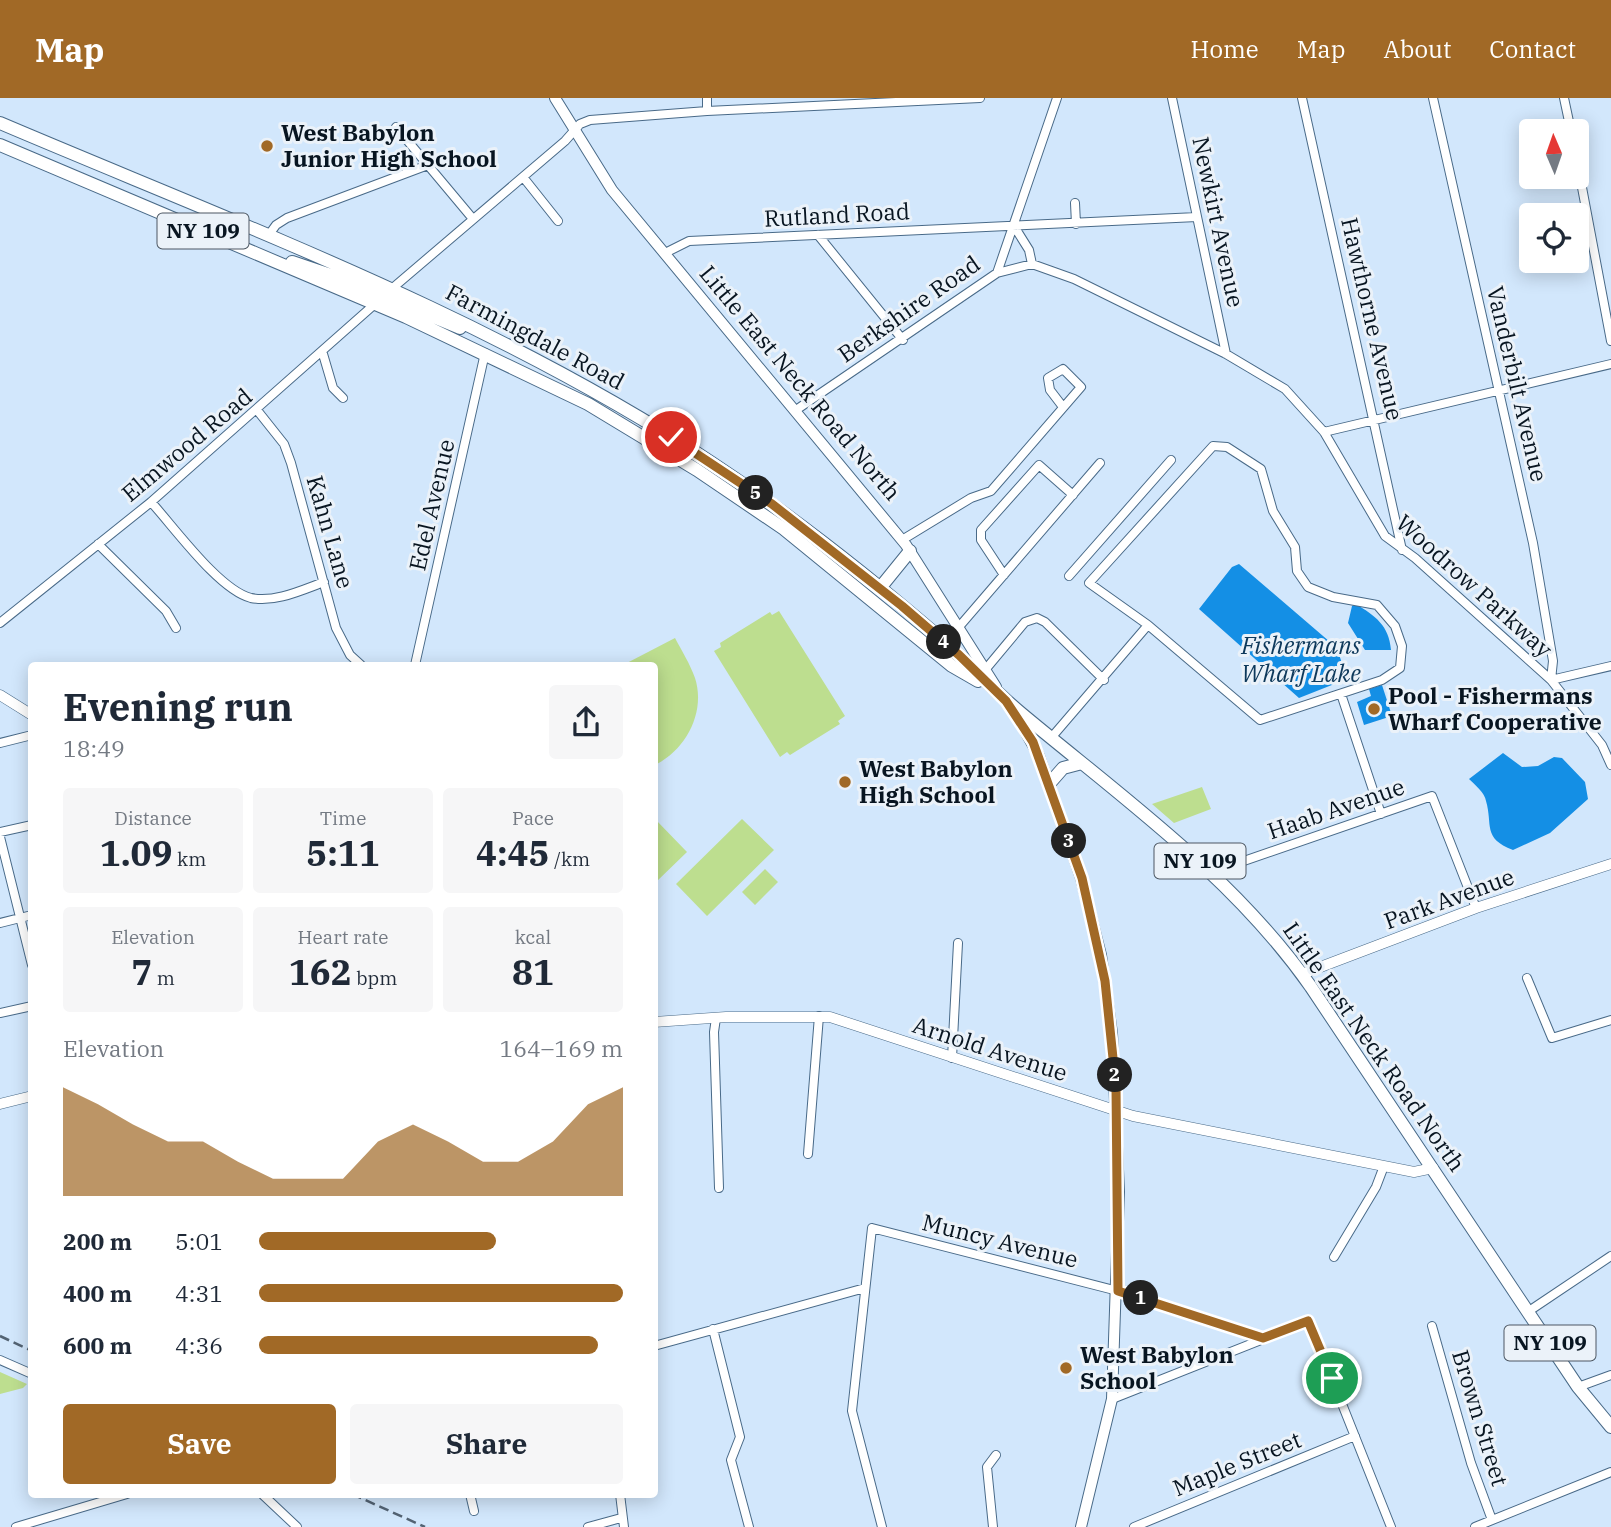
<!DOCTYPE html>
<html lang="en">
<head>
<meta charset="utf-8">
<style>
  :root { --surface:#fff; --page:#f6f6f7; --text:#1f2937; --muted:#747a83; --accent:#a16926 }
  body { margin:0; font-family:"IBM Plex Serif",serif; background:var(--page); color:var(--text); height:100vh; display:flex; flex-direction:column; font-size:26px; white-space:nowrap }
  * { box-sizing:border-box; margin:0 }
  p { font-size:23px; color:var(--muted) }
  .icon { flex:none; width:38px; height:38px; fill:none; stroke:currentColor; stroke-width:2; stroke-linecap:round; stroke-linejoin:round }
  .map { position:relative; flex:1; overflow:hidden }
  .panel { position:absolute; left:28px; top:564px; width:630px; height:836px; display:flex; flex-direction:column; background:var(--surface); border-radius:7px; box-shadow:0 4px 18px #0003 }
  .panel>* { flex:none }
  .needle { width:46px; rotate:358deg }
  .fabs { position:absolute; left:1519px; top:21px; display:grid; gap:14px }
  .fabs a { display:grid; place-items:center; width:70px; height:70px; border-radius:7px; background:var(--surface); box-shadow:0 4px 18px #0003; font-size:35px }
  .pin { position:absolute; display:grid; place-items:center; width:60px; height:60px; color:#fff; margin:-30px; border:4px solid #fff; border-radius:50%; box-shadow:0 2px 7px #0007 }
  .km { position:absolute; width:35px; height:35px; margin:-18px; border-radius:50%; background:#222; color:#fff; font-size:19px; line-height:35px; text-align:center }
  .round { display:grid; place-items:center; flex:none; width:74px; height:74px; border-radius:7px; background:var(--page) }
  .headline { display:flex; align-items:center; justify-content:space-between; height:119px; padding:0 35px }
  h1 { font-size:38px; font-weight:700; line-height:52px }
  .figures { display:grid; grid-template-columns:repeat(3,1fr); gap:10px; height:119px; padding:7px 35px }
  .figures div { display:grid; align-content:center; border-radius:7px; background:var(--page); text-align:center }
  .figures b { font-size:35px; font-weight:700 }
  .figures small { font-size:19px; font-weight:400 }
  .figures p { font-size:19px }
  .chart { height:196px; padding:14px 35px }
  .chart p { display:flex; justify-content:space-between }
  .chart svg { width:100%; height:126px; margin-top:7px; fill:var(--accent); opacity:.7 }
  .button { display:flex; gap:14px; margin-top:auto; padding:14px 35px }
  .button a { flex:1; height:80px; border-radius:7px; background:var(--accent); color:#fff; font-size:28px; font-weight:700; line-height:80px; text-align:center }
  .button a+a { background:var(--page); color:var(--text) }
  ul { padding:0 35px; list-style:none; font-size:23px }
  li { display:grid; grid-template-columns:112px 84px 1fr; align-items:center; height:52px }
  li i { height:18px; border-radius:9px; background:var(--accent) }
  header { display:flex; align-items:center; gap:42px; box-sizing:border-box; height:98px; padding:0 35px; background:var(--accent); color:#fff }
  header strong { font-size:33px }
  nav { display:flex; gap:38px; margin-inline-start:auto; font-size:24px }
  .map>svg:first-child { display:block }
  .green { fill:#bdde8f }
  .water { fill:#148fe5 }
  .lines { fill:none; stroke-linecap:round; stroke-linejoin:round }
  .minor-casing { stroke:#496a88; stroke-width:10 }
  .tertiary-casing { stroke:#496a88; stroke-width:11 }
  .secondary-casing { stroke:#496a88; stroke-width:12 }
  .primary-casing { stroke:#496a88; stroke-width:14 }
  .minor { stroke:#fff; stroke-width:8 }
  .tertiary { stroke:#fff; stroke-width:10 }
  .secondary { stroke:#fff; stroke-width:10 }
  .primary { stroke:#fff; stroke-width:12 }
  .rail { stroke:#536373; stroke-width:2.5; stroke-dasharray:10 5; stroke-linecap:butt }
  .route-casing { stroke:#fff; stroke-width:14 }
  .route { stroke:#a16926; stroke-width:9 }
  .poi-dot { fill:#a16926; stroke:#ebf2f9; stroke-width:2.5 }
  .labels { text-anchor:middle; stroke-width:6; stroke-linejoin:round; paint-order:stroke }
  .shield { fill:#ebf2f9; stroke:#4c5762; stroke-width:2 }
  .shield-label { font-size:21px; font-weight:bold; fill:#081521 }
  .poi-label { font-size:23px; font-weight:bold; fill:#081521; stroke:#ebf2f9; text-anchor:start }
  .street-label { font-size:23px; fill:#081521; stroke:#ebf2f9 }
  .water-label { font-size:24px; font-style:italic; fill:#0e395b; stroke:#ebf2f9 }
</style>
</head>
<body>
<header>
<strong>Map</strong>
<nav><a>Home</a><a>Map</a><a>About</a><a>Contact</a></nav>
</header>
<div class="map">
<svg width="1611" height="1429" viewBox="0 0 1611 1429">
  <rect width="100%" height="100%" fill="#d2e7fc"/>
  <path class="green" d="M779 513 845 618 838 623 840 626 790 657 787 654 780 659 714 553 721 549 720 545 770 514 772 517Z
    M675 540C682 553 690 566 695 580 706 614 686 652 655 667L654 567H623Z
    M1202 689 1211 711 1174 725 1152 706Z
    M655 721 687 754 655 785Z
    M742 721 774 752 707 818 676 786Z
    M765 771 778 784 755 807 742 794Z
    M0 1274 27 1286 23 1290 0 1296Z"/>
  <path class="water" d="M1239 466 1337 550 1346 578 1342 583 1299 600 1199 511 1232 469Z
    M1356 506C1375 518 1389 527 1391 552H1365L1348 525 1352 508Z
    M1382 587 1392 618 1364 627 1357 604 1371 598 1369 591Z
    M1503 655 1522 669 1538 668 1554 659 1562 660 1585 684 1588 701 1550 735 1513 752C1482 740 1493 727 1486 703 1485 695 1475 687 1469 681Z"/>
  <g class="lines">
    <defs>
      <path id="minor" d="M707 0V13
        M1172 0 1226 256
        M1302 0 1402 452
        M1433 0 1533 445 1553 563 1551 582 1611 568
        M1564 0 1571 33
        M396 29 473 121
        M1577 63 1611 243
        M523 79 558 123
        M1075 105 1076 126
        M1014 128 1029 152 1032 166
        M818 137 903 242
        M268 138 276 127 287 120 428 67
        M665 155 689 143 1197 119
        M997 175 1032 166 1074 181 1226 256 1285 291 1324 334 1385 438 1415 460 1551 582 1602 647 1611 667
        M388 194 565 43 580 26 590 22 707 13 980 0
        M323 256 333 290 343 300
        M257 312 284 346 291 365 336 530 350 557 361 567
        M796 312 997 175 1057 0
        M1324 334 1611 266
        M151 404C174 429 219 492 251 500 275 505 302 492 324 484
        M902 442 971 400 991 393 1081 289 1063 271 1048 280 1050 292 1063 309
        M98 446 166 513 176 530
        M1004 477 981 442V432L1039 367 1073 397
        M1069 478 1171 362
        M0 525 151 404 376 205
        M958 530 1100 365
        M415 567 485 255
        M985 572 1025 524 1037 520 1045 524 1104 582
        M1341 596 1381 716
        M1051 640 1148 527 1089 485 1213 348 1227 349 1261 371 1273 413 1295 449 1297 473 1308 489 1333 499 1377 507 1395 528 1402 548 1400 570 1382 582 1260 622 1148 527
        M0 645 32 637
        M0 734 32 727
        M0 739 32 867
        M1212 774 1432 698 1476 810
        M0 825 32 817
        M1527 880 1552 940 1611 922
        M0 915 32 908
        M716 920 714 934 719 1090
        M952 960 958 845
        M808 1056 819 918
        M1334 1159 1376 1089 1384 1068
        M1529 1213 1611 1158
        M1432 1228 1471 1365 1492 1422
        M713 1231 740 1339 731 1362 749 1429
        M654 1248 865 1190
        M0 1262 32 1276
        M1578 1289 1611 1277
        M1112 1301 1309 1223 1391 1429
        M262 1396 297 1429
        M470 1396 474 1413
        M620 1396 624 1429
        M16 1429 127 1396
        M588 1429 621 1420
        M882 1429 852 1313 872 1130 1118 1193 1263 1240
        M993 1429 987 1369 996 1357
        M1134 1429 1355 1338
        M1475 1429 1611 1374"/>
      <path id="tertiary" d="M0 597 32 617
        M1302 876 1476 810 1611 766
        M654 924 726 919H830L1133 1018 1414 1074 1433 1070
        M0 1006 32 998"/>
      <path id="secondary" d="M555 0 612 92 906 447 996 589
        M1012 610 1039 658 1081 780 1101 857 1112 935 1119 1094 1112 1301 1081 1429"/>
      <path id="primary" d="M0 25C242 128 491 219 712 365 792 418 867 477 940 540 968 564 993 592 1022 616 1124 701 1234 779 1311 889L1578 1289 1611 1329
        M0 47 406 219 588 306 697 372 784 431 952 568 978 583
        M292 164 345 182 460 230
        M880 490 910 453
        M1049 686 1063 670 1082 665"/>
    </defs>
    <use href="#minor" class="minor-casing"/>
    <use href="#tertiary" class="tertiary-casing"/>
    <use href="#secondary" class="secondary-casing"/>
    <use href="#primary" class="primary-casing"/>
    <use href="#minor" class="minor"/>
    <use href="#tertiary" class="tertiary"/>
    <use href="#secondary" class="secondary"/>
    <use href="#primary" class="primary"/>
    <path class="rail" d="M0 1238 32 1253
      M352 1396 425 1429"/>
  </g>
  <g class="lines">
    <defs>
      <path id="route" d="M671 339 772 406 902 508 959 557 1006 603 1033 644 1082 780 1105 883 1116 989 1118 1193 1263 1240 1308 1223 1332 1280"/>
    </defs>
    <use href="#route" class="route-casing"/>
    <use href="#route" class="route"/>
  </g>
  <g class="poi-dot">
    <circle cx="267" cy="48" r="7"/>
    <circle cx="1374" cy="611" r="7"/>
    <circle cx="845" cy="684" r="7"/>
    <circle cx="1066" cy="1270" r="7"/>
  </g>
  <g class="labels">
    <g class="shield">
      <rect x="157.5" y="115.5" width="91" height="35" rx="5"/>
      <rect x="1154.5" y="745.5" width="91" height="35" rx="5"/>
      <rect x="1504.5" y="1227.5" width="91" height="35" rx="5"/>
    </g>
    <g class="shield-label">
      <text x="203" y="140">NY 109</text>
      <text x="1200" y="770">NY 109</text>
      <text x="1550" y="1252">NY 109</text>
    </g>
    <g class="poi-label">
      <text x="281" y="43">West Babylon<tspan x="281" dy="26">Junior High School</tspan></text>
      <text x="1388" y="606">Pool - Fishermans<tspan x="1388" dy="26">Wharf Cooperative</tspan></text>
      <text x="859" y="679">West Babylon<tspan x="859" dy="26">High School</tspan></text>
      <text x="1080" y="1265">West Babylon<tspan x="1080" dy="26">School</tspan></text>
    </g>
    <g class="street-label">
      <text transform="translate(837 117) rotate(-3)" y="8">Rutland Road</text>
      <text transform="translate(1218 124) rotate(78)" y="8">Newkirt Avenue</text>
      <text transform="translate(909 211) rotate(-35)" y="8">Berkshire Road</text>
      <text transform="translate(1372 221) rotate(77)" y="8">Hawthorne Avenue</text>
      <text transform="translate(535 239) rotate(28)" y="8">Farmingdale Road</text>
      <text transform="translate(800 285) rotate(50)" y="8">Little East Neck Road North</text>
      <text transform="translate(1517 286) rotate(77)" y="8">Vanderbilt Avenue</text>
      <text transform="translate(187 347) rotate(-40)" y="8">Elmwood Road</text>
      <text transform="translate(432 407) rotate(-77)" y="8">Edel Avenue</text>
      <text transform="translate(330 434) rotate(74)" y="8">Kahn Lane</text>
      <text transform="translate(1474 488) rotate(42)" y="8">Woodrow Parkway</text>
      <text transform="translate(1336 711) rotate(-19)" y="8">Haab Avenue</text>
      <text transform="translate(1449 801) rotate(-20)" y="8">Park Avenue</text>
      <text transform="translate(1374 949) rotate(55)" y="8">Little East Neck Road North</text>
      <text transform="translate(990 951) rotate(18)" y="8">Arnold Avenue</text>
      <text transform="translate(1000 1143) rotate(14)" y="8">Muncy Avenue</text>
      <text transform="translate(1480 1320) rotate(73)" y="8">Brown Street</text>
      <text transform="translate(1237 1366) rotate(-22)" y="8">Maple Street</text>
    </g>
    <g class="water-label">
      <text x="1301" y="556">Fishermans<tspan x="1301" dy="28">Wharf Lake</tspan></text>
    </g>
  </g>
</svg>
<div class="fabs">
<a><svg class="needle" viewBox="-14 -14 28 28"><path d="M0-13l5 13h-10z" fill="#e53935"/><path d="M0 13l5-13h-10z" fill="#747a83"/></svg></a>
<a><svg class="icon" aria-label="locate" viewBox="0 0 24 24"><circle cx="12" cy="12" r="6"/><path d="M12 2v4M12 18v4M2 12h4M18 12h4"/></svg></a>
</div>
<div class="pin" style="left:1332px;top:1280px;background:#1e9e55"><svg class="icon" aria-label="arrive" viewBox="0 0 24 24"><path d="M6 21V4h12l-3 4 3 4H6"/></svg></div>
<div class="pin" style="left:671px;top:339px;background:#d93025"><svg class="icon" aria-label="check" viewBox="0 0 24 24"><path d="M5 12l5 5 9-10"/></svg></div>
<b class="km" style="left:1141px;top:1200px">1</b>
<b class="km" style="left:1115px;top:977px">2</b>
<b class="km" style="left:1069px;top:743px">3</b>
<b class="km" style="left:944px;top:544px">4</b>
<b class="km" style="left:756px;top:395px">5</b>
<section class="panel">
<div class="headline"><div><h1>Evening run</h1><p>18:49</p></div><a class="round"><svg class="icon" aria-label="share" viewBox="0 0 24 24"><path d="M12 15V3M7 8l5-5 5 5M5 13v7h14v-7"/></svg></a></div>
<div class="figures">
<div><p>Distance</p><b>1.09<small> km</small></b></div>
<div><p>Time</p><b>5:11</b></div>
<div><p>Pace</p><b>4:45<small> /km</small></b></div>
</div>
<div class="figures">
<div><p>Elevation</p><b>7<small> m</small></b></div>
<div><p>Heart rate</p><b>162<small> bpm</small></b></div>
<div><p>kcal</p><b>81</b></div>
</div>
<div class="chart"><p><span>Elevation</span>164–169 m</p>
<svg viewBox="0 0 160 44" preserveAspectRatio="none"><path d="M0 44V6L10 12L20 19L30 25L40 25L50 32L60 38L70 38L80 38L90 25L100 19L110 25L120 32L130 32L140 25L150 12L160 6V44z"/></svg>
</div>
<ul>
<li><b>200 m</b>5:01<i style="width:65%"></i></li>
<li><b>400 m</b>4:31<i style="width:100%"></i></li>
<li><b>600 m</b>4:36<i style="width:93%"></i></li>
</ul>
<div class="button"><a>Save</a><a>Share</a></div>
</section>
</div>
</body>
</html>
